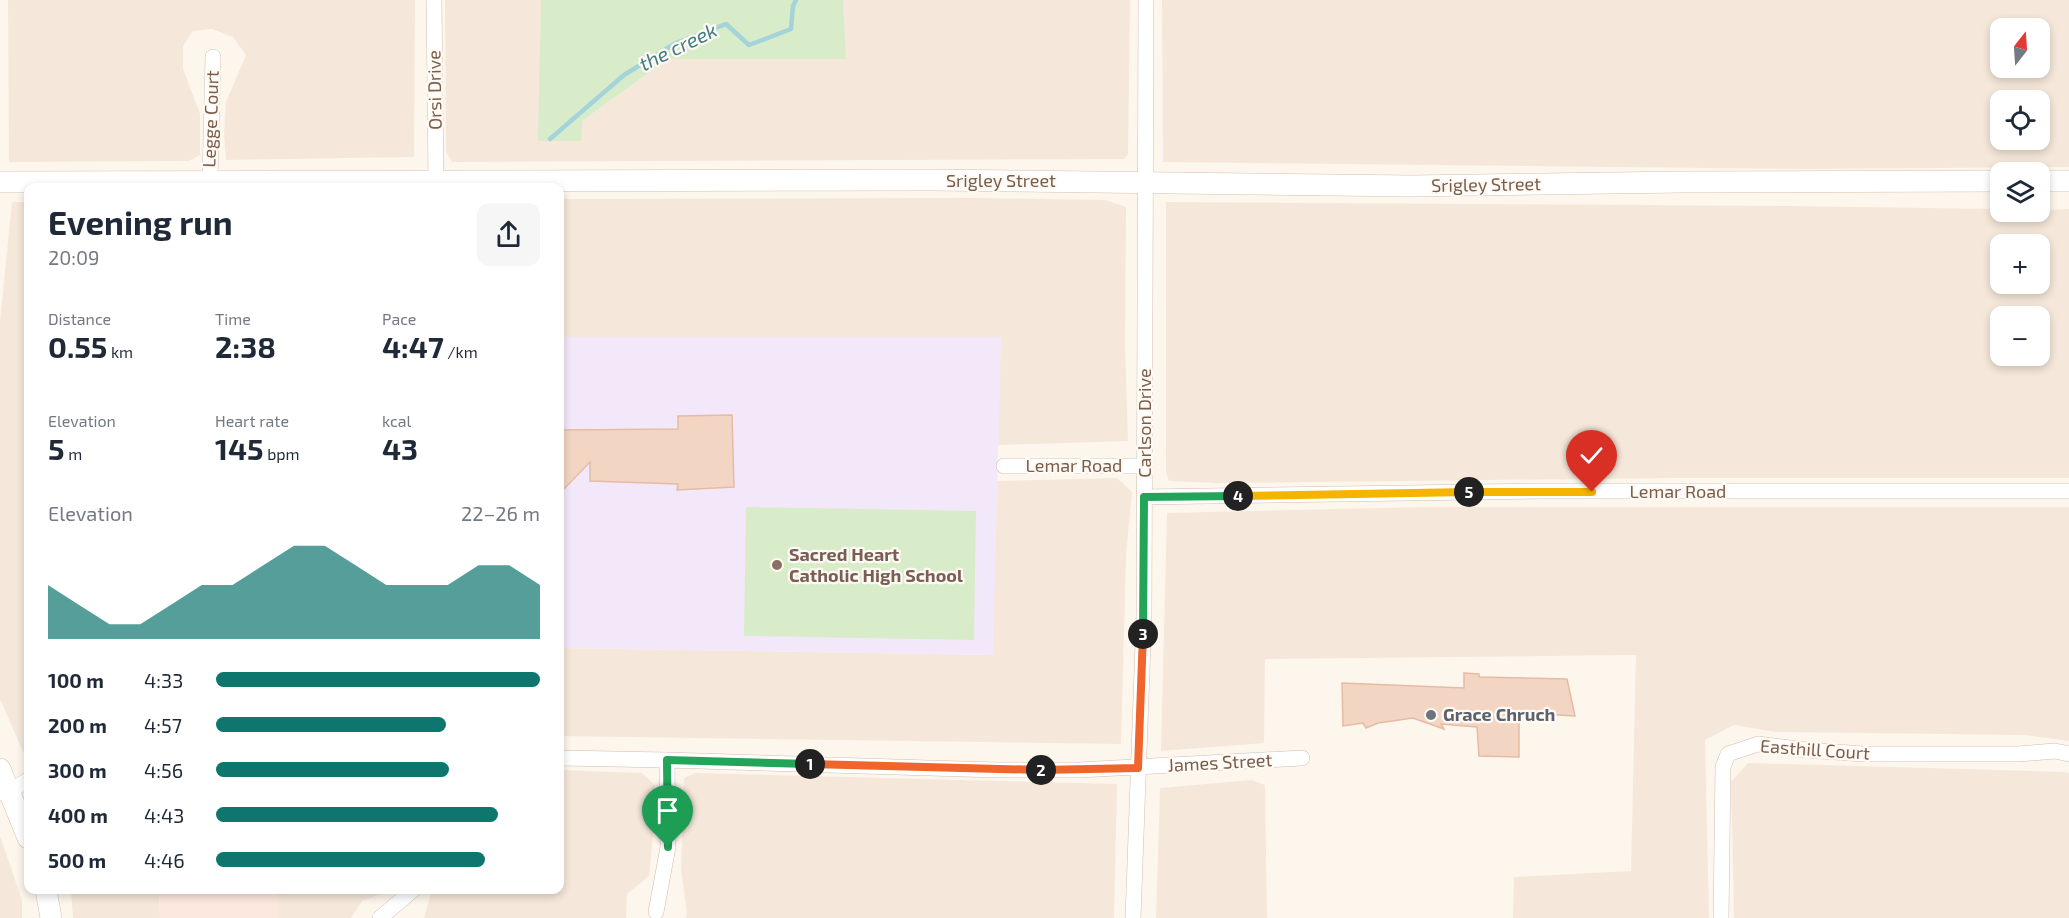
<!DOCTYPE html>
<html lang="en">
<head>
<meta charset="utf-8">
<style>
  :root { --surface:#fff; --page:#f6f6f7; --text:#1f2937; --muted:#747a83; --accent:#0f766e }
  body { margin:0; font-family:"Exo 2",sans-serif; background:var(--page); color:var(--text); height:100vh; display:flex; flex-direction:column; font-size:22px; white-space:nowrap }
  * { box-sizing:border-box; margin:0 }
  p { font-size:20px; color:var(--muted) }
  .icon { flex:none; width:33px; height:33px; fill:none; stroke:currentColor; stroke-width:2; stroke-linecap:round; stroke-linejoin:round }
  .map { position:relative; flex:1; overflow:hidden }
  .details { position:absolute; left:24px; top:183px; width:540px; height:711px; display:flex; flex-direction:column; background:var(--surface); border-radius:12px; box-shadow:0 3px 9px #0003 }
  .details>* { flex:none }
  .needle { width:39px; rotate:17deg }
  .buttons { position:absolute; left:1990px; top:18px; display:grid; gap:12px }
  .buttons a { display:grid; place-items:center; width:60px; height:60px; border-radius:12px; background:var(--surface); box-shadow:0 3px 9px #0003; font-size:30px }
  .pin { position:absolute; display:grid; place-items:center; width:51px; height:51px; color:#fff; margin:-62px -26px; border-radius:50% 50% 50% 0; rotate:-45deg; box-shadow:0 0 6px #0007 }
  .pin .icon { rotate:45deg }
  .km { position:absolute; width:30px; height:30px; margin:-15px; border-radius:50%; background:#222; color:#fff; font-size:16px; line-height:30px; text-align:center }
  .round { display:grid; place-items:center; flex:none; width:63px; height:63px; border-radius:12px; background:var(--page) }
  .overview { display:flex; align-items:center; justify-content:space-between; height:102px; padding:0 24px }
  h1 { font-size:33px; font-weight:700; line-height:45px }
  .stats { display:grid; grid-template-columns:repeat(3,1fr); gap:9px; height:102px; padding:6px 24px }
  .stats div { display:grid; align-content:center }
  .stats b { font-size:30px; font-weight:700 }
  .stats small { font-size:16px; font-weight:400 }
  .stats p { font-size:16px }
  .chart { height:168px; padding:12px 24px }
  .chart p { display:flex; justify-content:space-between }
  .chart svg { width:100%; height:108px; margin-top:6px; fill:var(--accent); opacity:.7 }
  ul { padding:0 24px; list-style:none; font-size:20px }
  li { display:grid; grid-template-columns:96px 72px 1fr; align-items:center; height:45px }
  li i { height:15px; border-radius:8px; background:var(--accent) }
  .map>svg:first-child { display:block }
  .residential { fill:#f5e8da; fill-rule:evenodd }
  .commercial { fill:#fde8e0 }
  .education { fill:#f3e8fa }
  .green { fill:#d8ecc9 }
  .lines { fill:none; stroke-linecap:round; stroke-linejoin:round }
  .stream { stroke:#a5d3da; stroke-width:4.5 }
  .building { fill:#f3d5c3; stroke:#e6bba3; stroke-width:1.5 }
  .street-casing { stroke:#d1beb0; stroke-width:16 }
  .secondary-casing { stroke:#d6c0b0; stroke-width:22 }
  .street { stroke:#fff; stroke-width:15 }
  .secondary { stroke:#fff; stroke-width:21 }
  .split-1-casing { stroke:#fff; stroke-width:12 }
  .split-2-casing { stroke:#fff; stroke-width:12 }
  .split-3-casing { stroke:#fff; stroke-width:12 }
  .split-4-casing { stroke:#fff; stroke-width:12 }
  .split-5-casing { stroke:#fff; stroke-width:12 }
  .split-6-casing { stroke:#fff; stroke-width:12 }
  .split-1 { stroke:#22a559; stroke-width:8 }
  .split-2 { stroke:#f0652b; stroke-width:8 }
  .split-3 { stroke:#f0652b; stroke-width:8 }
  .split-4 { stroke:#22a559; stroke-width:8 }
  .split-5 { stroke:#f5b400; stroke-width:8 }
  .split-6 { stroke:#f5b400; stroke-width:8 }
  .education-dot { fill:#8d6e63; stroke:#fffaf3; stroke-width:2 }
  .worship-dot { fill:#6b7280; stroke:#fffaf3; stroke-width:2 }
  .labels { text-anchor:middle; stroke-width:4.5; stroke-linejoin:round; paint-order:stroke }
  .street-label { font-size:18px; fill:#7a5c4d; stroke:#fffaf3 }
  .education-label { font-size:18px; font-weight:bold; fill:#785e54; stroke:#fffaf3; text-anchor:start }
  .worship-label { font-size:18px; font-weight:bold; fill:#5b616d; stroke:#fffaf3; text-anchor:start }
  .water-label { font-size:20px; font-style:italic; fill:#437c86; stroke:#fffaf3 }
</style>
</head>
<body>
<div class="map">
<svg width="2069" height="918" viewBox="0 0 2069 918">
  <rect width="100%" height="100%" fill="#fdf6ec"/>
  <path class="residential" d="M8 0H415L414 157 226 160 224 134 226 102 246 55 233 37 212 29 193 31 183 46V69L200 114V155L189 161 9 162Z
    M445 0H541L539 141 582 121 668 59H845L843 0H1130L1128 154 1124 159 452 162 446 151Z
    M1162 0H2069V167L1803 169 1163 162ZM2001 28H2040V68H2001ZM2001 100H2040V140H2001Z
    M976 198 1105 200 1126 207 1125 346 1128 441 998 445 1000 337H560V199Z
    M12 202H28V752L24 754 0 699V322Z
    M1166 202 1786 206 2001 209V212L2069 209V478H1675L1216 483 1169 481 1166 472ZM2001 244H2040V284H2001ZM2001 316H2040V356H2001Z
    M1117 478 1132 492 1126 555 1121 744 560 736V648L992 655 997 481Z
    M1424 507H2069V741L2025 735 1775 732 1734 725 1705 740 1709 918H1475H1513L1514 877 1631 871 1636 655 1265 659 1264 743 1161 751 1167 513Z
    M1748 763 2067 772 2069 774V918H1734L1731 782Z
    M560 770 642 773 655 785 654 827 649 876 627 894 626 918H424L432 890H560Z
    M696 773 1117 784 1114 918H686L687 914 681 868 684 778Z
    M1252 780 1265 785 1267 918H1156L1160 788Z
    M0 836 22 900V918H0Z
    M71 890H159L160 918H73Z
    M278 890H392L362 901 351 918H278Z"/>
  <path class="commercial" d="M159 890H278V918H160Z"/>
  <path class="education" d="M560 337H1001L993 655 560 648Z"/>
  <path class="green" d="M541 0H843L846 59H668L582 121 581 141H538Z
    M746 507 976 511 974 640 744 636Z"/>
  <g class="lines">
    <path class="stream" d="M550 139 624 75 676 43 726 24 749 45 791 29 793 6 796 0"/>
  </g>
  <path class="building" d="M732 415 734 487 677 490 678 484 590 481V462L560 493V430L678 429V416Z
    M1464 673 1479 674V677L1567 679 1575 716 1519 713V757L1479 756 1477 727 1441 724 1444 729 1413 718 1378 723 1366 728 1363 723 1343 726 1342 683 1464 688Z"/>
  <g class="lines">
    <defs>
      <path id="street" d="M434 0 436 181
        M210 180 213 57
        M1004 466H1144
        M1144 497 1542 491H2069
        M560 758 667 760 997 770H1079L1302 758
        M2 793 10 791 28 780
        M656 912 668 847 667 760
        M380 918 413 890
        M1133 918 1144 616 1146 0
        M1721 918 1723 767 1728 754 1758 744 1807 750 1864 754H2018L2055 751 2069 754"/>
      <path id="secondary" d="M2040 181H2069
        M0 182 932 180 1411 186 1682 182 2001 181
        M0 769 28 838
        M46 890 51 918"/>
    </defs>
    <use href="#street" class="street-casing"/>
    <use href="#secondary" class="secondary-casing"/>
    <use href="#street" class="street"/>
    <use href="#secondary" class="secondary"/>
  </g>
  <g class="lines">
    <defs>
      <path id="split-1" d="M668 847 667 760 810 764"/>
      <path id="split-2" d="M810 764 1041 770"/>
      <path id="split-3" d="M1041 770 1138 768 1143 634"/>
      <path id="split-4" d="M1143 634 1144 497 1238 496"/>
      <path id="split-5" d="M1238 496 1469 492"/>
      <path id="split-6" d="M1469 492H1592"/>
    </defs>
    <use href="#split-1" class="split-1-casing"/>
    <use href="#split-2" class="split-2-casing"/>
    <use href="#split-3" class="split-3-casing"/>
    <use href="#split-4" class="split-4-casing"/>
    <use href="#split-5" class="split-5-casing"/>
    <use href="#split-6" class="split-6-casing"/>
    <use href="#split-1" class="split-1"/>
    <use href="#split-2" class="split-2"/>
    <use href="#split-3" class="split-3"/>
    <use href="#split-4" class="split-4"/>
    <use href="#split-5" class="split-5"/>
    <use href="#split-6" class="split-6"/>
  </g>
  <circle class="education-dot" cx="777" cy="565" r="6"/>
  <circle class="worship-dot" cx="1431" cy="715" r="6"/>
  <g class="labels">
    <g class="street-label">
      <text transform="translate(435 90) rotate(-91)" y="6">Orsi Drive</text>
      <text transform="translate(211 119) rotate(-88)" y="6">Legge Court</text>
      <text x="1001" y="187">Srigley Street</text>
      <text transform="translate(1486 185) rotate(-1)" y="6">Srigley Street</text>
      <text transform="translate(1145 423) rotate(-90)" y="6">Carlson Drive</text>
      <text x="1074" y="472">Lemar Road</text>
      <text x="1678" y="498">Lemar Road</text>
      <text transform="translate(1815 750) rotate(4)" y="6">Easthill Court</text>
      <text transform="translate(1220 763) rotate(-3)" y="6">James Street</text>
    </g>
    <g class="education-label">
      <text x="789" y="561">Sacred Heart<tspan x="789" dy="21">Catholic High School</tspan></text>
    </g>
    <g class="worship-label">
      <text x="1443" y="721">Grace Chruch</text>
    </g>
    <g class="water-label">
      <text transform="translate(678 47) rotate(-26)" y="7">the creek</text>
    </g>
  </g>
</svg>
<div class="buttons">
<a><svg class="needle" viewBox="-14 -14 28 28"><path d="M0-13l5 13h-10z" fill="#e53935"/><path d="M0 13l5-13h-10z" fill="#747a83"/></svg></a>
<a><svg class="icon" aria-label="locate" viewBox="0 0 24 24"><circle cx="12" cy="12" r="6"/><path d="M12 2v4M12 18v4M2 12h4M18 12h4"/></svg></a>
<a><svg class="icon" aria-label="layers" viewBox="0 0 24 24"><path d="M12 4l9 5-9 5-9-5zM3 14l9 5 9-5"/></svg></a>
<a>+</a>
<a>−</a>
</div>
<div class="pin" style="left:668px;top:847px;background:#1e9e55"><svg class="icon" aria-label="arrive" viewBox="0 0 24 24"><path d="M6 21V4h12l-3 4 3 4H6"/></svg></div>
<div class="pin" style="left:1592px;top:492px;background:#d93025"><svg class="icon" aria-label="check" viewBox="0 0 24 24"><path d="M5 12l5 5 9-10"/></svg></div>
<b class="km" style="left:810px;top:764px">1</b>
<b class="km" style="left:1041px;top:770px">2</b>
<b class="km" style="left:1143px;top:634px">3</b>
<b class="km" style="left:1238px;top:496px">4</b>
<b class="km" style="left:1469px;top:492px">5</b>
<section class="details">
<div class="overview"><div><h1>Evening run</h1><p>20:09</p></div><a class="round"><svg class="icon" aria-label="share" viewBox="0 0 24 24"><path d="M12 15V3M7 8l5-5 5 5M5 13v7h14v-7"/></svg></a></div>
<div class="stats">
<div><p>Distance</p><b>0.55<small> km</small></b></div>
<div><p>Time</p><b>2:38</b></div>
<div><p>Pace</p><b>4:47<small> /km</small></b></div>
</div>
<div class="stats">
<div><p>Elevation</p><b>5<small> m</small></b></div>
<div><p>Heart rate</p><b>145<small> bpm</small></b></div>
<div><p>kcal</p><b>43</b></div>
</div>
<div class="chart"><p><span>Elevation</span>22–26 m</p>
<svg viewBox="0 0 160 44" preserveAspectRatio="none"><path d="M0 44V22L10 30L20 38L30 38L40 30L50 22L60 22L70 14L80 6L90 6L100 14L110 22L120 22L130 22L140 14L150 14L160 22V44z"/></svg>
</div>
<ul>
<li><b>100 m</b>4:33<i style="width:100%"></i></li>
<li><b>200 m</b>4:57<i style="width:71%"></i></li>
<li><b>300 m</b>4:56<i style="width:72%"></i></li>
<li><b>400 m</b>4:43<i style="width:87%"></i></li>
<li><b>500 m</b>4:46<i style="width:83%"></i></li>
</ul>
</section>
</div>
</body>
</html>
